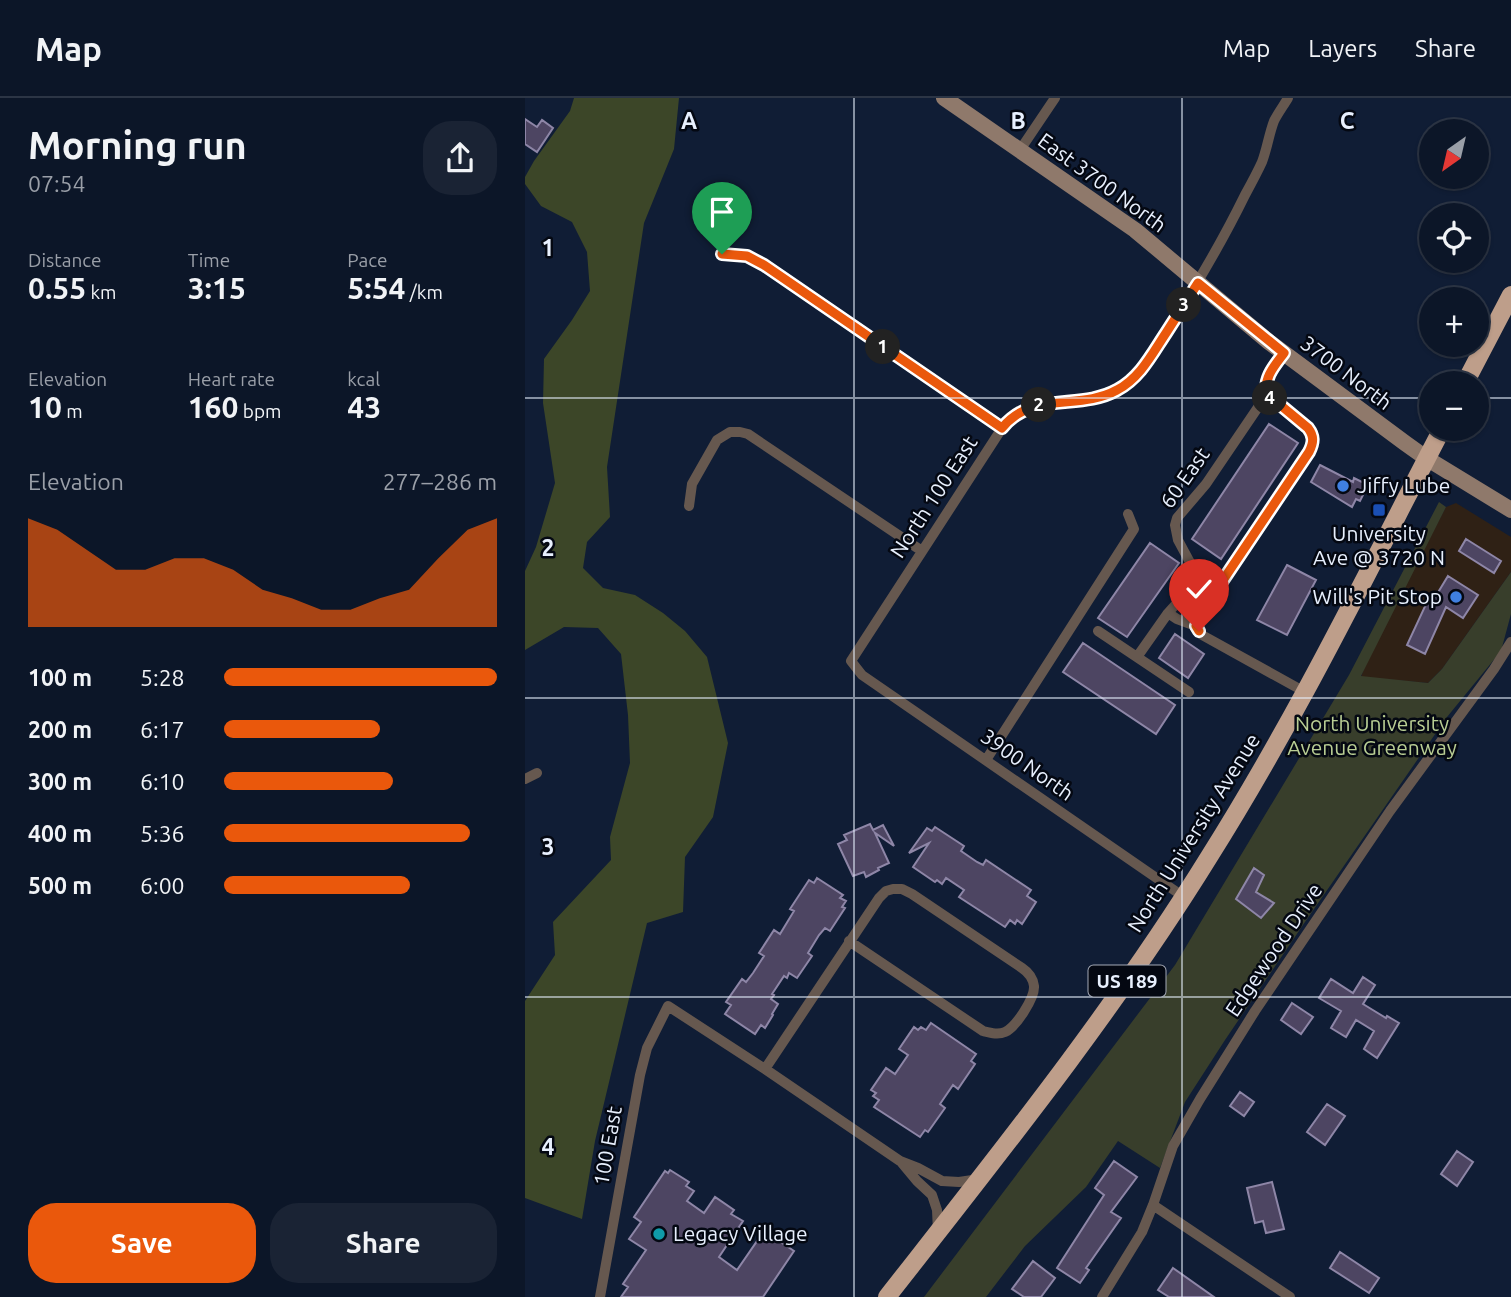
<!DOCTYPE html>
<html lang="en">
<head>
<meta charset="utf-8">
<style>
  :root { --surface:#0c1628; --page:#1a2334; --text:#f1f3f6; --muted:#9a9fa8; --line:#2c3545; --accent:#ea580c }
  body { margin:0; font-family:Ubuntu,sans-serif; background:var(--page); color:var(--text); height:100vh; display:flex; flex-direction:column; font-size:26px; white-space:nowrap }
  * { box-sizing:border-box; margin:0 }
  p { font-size:23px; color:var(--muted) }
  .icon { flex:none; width:38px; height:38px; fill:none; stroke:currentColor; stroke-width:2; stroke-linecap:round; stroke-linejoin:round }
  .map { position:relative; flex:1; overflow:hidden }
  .side { display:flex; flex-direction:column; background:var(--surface); width:525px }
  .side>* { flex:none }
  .needle { width:46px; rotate:214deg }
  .controls { position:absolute; left:894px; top:21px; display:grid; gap:14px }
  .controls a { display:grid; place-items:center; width:70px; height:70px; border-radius:50%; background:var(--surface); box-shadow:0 2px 5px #0004,0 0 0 2px var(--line); font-size:35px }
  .pin { position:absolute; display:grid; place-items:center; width:60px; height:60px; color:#fff; margin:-72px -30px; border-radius:50% 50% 50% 0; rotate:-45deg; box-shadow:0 0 7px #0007 }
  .pin .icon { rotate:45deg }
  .km { position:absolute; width:35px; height:35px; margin:-18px; border-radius:50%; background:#222; color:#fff; font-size:19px; line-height:35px; text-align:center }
  .round { display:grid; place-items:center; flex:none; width:74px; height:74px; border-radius:28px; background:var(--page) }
  .headline { display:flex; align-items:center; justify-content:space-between; height:119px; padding:0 28px }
  h1 { font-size:38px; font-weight:700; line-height:52px }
  .metrics { display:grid; grid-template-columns:repeat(3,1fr); gap:10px; height:119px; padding:7px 28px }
  .metrics div { display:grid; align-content:center }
  .metrics b { font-size:30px; font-weight:700 }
  .metrics small { font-size:19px; font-weight:400 }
  .metrics p { font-size:19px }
  .chart { height:196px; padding:14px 28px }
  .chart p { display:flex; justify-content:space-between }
  .chart svg { width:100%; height:126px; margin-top:7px; fill:var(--accent); opacity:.7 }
  .primary-button { display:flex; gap:14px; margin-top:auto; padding:14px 28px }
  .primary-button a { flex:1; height:80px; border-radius:28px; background:var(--accent); color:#fff; font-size:28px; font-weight:700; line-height:80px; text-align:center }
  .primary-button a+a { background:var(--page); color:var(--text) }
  ul { padding:0 28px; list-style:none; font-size:23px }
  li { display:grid; grid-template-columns:112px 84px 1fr; align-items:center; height:52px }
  li i { height:18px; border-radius:9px; background:var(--accent) }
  header { display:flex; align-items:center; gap:42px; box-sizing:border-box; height:98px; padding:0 35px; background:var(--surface); border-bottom:2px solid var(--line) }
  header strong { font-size:33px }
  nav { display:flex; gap:38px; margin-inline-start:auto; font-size:24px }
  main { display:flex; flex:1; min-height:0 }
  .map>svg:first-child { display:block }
  .commercial { fill:#2f2115 }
  .green { fill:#383e2b }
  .forest { fill:#3c4628 }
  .building { fill:#4d4562; stroke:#8e86a7; stroke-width:2 }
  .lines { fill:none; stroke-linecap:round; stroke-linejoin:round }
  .minor { stroke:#66584f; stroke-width:10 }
  .secondary { stroke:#8f796b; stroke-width:16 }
  .trunk { stroke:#be9e8a; stroke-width:18 }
  .route-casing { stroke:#fff; stroke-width:14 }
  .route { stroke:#ea580c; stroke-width:9 }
  .grid { fill:none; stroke:#e8f0fe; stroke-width:2; stroke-opacity:0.55 }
  .shop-dot { fill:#3f7fe0; stroke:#040812; stroke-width:2.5 }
  .transit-dot { fill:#1a4fb4; stroke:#040812; stroke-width:2.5 }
  .culture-dot { fill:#0f9aa8; stroke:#040812; stroke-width:2.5 }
  .labels { text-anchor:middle; stroke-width:5; stroke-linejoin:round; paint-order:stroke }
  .shield { fill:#040812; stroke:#a4aab7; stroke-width:2 }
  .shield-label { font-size:19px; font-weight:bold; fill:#e8f0fe }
  .street-label { font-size:21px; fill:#e8f0fe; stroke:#040812 }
  .poi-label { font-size:21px; fill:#e8f0fe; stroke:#040812; text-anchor:start }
  .park-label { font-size:21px; fill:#b9ce94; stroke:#040812 }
  .grid-label { font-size:23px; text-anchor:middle; font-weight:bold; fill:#e8f0fe; stroke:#040812; stroke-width:5; stroke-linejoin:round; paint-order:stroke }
</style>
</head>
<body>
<header>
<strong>Map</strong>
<nav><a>Map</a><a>Layers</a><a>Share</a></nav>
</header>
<main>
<section class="side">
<div class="headline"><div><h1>Morning run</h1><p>07:54</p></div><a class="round"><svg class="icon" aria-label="share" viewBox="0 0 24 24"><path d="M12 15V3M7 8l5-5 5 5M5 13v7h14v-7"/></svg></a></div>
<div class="metrics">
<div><p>Distance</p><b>0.55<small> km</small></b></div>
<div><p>Time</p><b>3:15</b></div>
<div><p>Pace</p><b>5:54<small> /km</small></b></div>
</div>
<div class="metrics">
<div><p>Elevation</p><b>10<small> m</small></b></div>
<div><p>Heart rate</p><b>160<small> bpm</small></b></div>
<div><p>kcal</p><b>43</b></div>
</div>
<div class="chart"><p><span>Elevation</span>277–286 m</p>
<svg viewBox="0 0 160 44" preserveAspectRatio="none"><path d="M0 44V6L10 10L20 17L30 24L40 24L50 20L60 20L70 24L80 31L90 34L100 38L110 38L120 34L130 31L140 20L150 10L160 6V44z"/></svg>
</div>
<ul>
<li><b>100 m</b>5:28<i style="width:100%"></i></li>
<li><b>200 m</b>6:17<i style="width:57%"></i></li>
<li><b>300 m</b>6:10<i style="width:62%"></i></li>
<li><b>400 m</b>5:36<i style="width:90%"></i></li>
<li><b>500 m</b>6:00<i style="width:68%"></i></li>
</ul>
<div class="primary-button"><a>Save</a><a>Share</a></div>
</section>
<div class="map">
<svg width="986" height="1199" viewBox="0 0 986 1199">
  <rect width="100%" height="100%" fill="#101d35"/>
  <path class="commercial" d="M931 405 986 439V474L917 571 903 585 836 579 848 546 921 409Z"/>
  <path class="green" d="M914 404 921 409 836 578 903 585 917 571 986 474V516L976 553 922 619 780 824 700 942 660 1004 635 1070 593 1043 561 1089 500 1148 461 1199H399L650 867 824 577Z"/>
  <path class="forest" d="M49 0H154L149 51 119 125 82 369 85 419 62 444 58 470 78 490 110 497 138 515 160 533 182 559 203 645 188 719 160 759 158 814 122 825 70 1043 57 1121 0 1100V903L30 857 28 824 86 762 85 739 105 665 103 617 96 556 73 530 39 529 0 552V473L11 449 30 385 18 305 19 261 47 222 65 193 62 154 47 124 16 108 0 86V79L9 63 45 13Z"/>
  <path class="building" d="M0 21 12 29 17 22 28 30 12 54 0 46Z
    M744 326 773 345 696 461 667 441Z
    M795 367 828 384 829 380 843 387 835 403 831 401 827 409 786 384Z
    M941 441 976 463 969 475 934 453Z
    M625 445 654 465 602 539 573 520Z
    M762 467 791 482 762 537 732 522Z
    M923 478 953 497 938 520 921 509 900 556 882 547 902 504 906 506Z
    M650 536 679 556 663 580 634 560Z
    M558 545 650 607 631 636 538 574Z
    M345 726 348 732 358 727 369 748 350 735 364 765 353 770 354 772 341 779 339 774 328 778 313 746 322 742 319 737Z
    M410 729 439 748 436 753 452 764 458 767 461 762 506 792 502 798 511 804 497 826 492 822 490 826 485 822 480 829 434 799 439 792 421 780 417 786 412 782 410 784 388 769 404 745 384 755 402 730 407 733Z
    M729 770 739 777 731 794 749 805 736 820 711 801Z
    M292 780 318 797 315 800 321 803 317 809 320 810 305 833 300 830 294 837 283 855 287 858 272 880 264 875 262 880 259 878 247 896 249 897 246 901 253 906 247 916 248 917 240 930 236 927 230 936 200 916 206 907 201 904 217 881 221 884 228 875 239 858 234 855 249 832 255 836 269 813 265 811 284 782 289 785Z
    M838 879 850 887 838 906 861 920 862 918 874 925 852 960 839 951 849 933 831 922 821 939 806 930 816 913 794 900 806 881 828 895Z
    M767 905 788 919 776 936 756 922Z
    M406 925 451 956 446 963 450 966 433 991 428 987 415 1006 420 1010 403 1034 400 1032 395 1039 349 1009 354 1002 348 998 351 995 346 992 361 970 370 976 383 957 374 951 389 929 393 932 396 929 401 932Z
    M715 994 729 1004 719 1018 705 1008Z
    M802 1006 820 1018 800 1047 782 1034Z
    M932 1053 948 1064 932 1088 916 1076Z
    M589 1063 612 1079 586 1114 596 1120 561 1170 564 1172 555 1185 532 1170 579 1097 570 1090Z
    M145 1072 164 1084 161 1088 169 1093 162 1103 179 1115 190 1099 209 1112 206 1116 218 1123 194 1159 212 1172 239 1133 269 1153 238 1199H96L103 1189 98 1186 121 1152 104 1141 116 1124 109 1119 140 1073 143 1075Z
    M747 1084 759 1131 741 1135 738 1123 730 1125 722 1090Z
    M815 1154 854 1180 844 1195 805 1170Z
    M508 1163 530 1180 516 1199H499L487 1191Z
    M648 1170 689 1199H644L633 1192Z"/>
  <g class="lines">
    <path class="minor" d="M495 52 530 0
      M196 156 222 158 239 167 477 330
      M164 408 167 386 192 342 205 334H215L223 336 397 453
      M643 515 652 521 671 528 677 537 780 594
      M671 528 676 515 784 353C788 344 789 338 783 330L742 296C738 280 750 267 759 255
      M573 533 664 594
      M612 559 643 515 660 496 667 483 668 470 653 442 650 427 652 420 681 386 742 296
      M461 662 609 431 603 416
      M0 681 12 675
      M659 799 337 577 326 563 481 324C516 293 565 313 601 286 620 273 631 250 643 231 671 188 697 144 720 97 726 86 732 75 737 64 742 51 744 36 749 23 753 15 759 7 763 0
      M240 971 354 800 361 793 368 791H377L387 796 497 870C503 874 508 880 509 888 510 900 491 929 480 934 473 937 466 935 458 933L324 843
      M377 1065 392 1083 407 1097 412 1112 413 1134
      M628 1107 765 1199
      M75 1199 115 977 122 950 143 908 240 971 375 1063 393 1070 417 1083 434 1084 454 1081
      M577 1199 617 1134 628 1107 648 1048 675 1001 730 913 865 713 969 571 986 544"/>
    <path class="secondary" d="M419 0 610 132 744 244 880 345 901 360 986 412"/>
    <path class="trunk" d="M940 285 986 197
      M362 1199C474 1056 588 914 684 759 771 621 842 475 917 331"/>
  </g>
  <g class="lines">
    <defs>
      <path id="route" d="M197 156 222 158 239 167 477 330C508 292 554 313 592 292 615 280 627 256 641 235 652 218 662 202 673 185L759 255C750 267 738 280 742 296L783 330C789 338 789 344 784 354L676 515 671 528 674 533"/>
    </defs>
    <use href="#route" class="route-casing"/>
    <use href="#route" class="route"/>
  </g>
  <path class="grid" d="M329 0V1199M657 0V1199M0 300H906M952 300H986M0 600H986M0 899H986"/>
  <g class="shop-dot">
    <circle cx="818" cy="388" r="7"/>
    <circle cx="931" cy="499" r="7"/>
  </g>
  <rect class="transit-dot" x="847" y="405" width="14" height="14" rx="3.5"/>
  <circle class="culture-dot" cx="134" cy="1136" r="7"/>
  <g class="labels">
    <rect class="shield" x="563.5" y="867.5" width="77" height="31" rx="5"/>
    <g class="shield-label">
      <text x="602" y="890">US 189</text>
    </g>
    <g class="street-label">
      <text transform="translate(577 85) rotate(36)" y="7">East 3700 North</text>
      <text transform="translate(821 275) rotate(37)" y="7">3700 North</text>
      <text transform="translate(660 380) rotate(-55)" y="7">60 East</text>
      <text transform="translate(409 399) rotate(-57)" y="7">North 100 East</text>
      <text transform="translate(502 667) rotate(35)" y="7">3900 North</text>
      <text transform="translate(669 735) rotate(-58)" y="7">North University Avenue</text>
      <text transform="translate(749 852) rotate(-56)" y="7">Edgewood Drive</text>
      <text transform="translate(83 1048) rotate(-80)" y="7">100 East</text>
    </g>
    <g class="poi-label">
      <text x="832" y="395">Jiffy Lube</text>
      <text x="854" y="443" text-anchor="middle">University<tspan x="854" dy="24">Ave @ 3720 N</tspan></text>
      <text x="917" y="506" text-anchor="end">Will's Pit Stop</text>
      <text x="148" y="1143">Legacy Village</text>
    </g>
    <g class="park-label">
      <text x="847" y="633">North University<tspan x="847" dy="24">Avenue Greenway</tspan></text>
    </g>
  </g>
  <g class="grid-label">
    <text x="164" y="31">A</text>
    <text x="493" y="31">B</text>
    <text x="822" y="31">C</text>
    <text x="23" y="158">1</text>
    <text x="23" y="458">2</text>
    <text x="23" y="757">3</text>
    <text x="23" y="1057">4</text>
  </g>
</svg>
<div class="controls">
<a><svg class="needle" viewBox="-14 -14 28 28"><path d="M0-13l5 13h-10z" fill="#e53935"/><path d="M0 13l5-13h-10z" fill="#9a9fa8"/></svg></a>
<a><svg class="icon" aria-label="locate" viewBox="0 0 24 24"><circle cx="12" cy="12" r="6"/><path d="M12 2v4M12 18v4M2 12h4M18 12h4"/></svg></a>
<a>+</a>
<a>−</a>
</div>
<div class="pin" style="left:197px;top:156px;background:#1e9e55"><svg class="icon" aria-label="arrive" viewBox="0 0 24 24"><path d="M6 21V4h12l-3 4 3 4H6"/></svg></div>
<div class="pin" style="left:674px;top:533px;background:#d93025"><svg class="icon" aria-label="check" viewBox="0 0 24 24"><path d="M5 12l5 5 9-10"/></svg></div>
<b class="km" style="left:358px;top:249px">1</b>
<b class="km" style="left:514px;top:307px">2</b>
<b class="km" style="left:659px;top:207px">3</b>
<b class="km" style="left:745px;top:300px">4</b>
</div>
</main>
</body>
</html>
